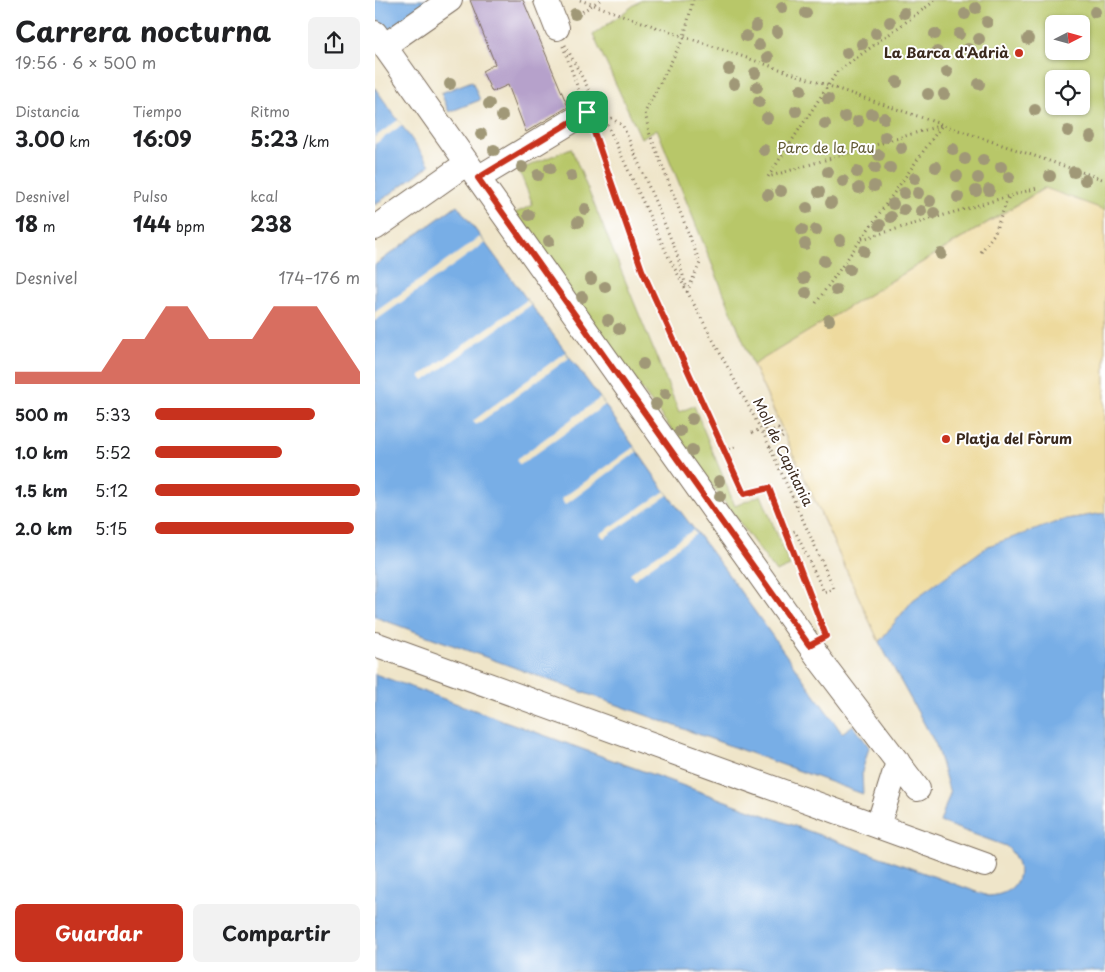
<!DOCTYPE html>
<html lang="es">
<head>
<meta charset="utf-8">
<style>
  :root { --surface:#fff; --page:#f2f2f2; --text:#202124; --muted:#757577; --accent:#c8321e }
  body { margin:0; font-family:"Playpen Sans",sans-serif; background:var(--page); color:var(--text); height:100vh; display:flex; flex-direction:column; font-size:19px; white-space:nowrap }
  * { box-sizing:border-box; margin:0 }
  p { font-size:16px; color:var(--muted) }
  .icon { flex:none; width:28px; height:28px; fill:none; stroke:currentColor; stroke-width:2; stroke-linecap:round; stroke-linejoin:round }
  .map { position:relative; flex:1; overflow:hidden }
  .panel { display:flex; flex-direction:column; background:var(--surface); width:375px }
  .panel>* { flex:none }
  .needle { width:32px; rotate:84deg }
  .controls { position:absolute; left:670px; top:15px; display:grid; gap:10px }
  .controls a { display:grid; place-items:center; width:45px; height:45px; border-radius:8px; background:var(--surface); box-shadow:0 1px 4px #0004; font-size:25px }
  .pin { position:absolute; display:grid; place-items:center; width:42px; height:42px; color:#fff; margin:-21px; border-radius:10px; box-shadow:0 2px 8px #0006 }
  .round { display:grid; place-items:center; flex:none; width:52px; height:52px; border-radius:8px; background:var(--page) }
  .head { display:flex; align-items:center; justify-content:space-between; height:85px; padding:0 15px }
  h1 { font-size:28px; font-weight:700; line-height:38px }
  .figures { display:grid; grid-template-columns:repeat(3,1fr); gap:8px; height:85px; padding:5px 15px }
  .figures div { display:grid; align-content:center }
  .figures b { font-size:21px; font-weight:700 }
  .figures small { font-size:14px; font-weight:400 }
  .figures p { font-size:14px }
  .chart { height:140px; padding:10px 15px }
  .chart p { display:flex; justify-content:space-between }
  .chart svg { width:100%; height:90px; margin-top:5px; fill:var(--accent); opacity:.7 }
  .primary-button { display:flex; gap:10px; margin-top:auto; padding:10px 15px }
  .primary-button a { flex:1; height:58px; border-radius:8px; background:var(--accent); color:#fff; font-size:20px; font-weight:700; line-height:58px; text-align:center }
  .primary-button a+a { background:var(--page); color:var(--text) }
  ul { padding:0 15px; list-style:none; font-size:16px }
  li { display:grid; grid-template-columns:80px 60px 1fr; align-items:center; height:38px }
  li i { height:12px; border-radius:6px; background:var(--accent) }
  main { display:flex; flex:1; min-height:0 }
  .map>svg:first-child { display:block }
  .green { fill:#b8c769; stroke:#7a7844; fill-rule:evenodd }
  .sand { fill:#eeda9e; stroke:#94825e }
  .water { fill:#78aee6; stroke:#5a6c82 }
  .pier { fill:#efe5c9 }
  .building { fill:#b6a1cb }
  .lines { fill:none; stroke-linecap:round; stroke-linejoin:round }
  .minor-casing { stroke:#7a6b5a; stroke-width:26 }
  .path { stroke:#7a6b5a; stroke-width:3; stroke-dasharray:1 4; stroke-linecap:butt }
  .minor { stroke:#fff; stroke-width:24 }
  .path-bridge { stroke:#7a6b5a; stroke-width:3; stroke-dasharray:1 4; stroke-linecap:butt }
  .tree { fill:#a09877 }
  .route-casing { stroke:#fff; stroke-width:10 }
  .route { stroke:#c8321e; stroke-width:6 }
  .poi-dot { fill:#c8321e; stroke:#fff; stroke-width:2 }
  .labels { text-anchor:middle; stroke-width:4; stroke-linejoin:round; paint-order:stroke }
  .poi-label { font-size:14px; font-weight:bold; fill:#3b2a1e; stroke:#fff; text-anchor:end }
  .park-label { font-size:14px; fill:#605934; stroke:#fff }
  .street-label { font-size:14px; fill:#3b2a1e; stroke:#fff }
</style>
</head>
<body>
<main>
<section class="panel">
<div class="head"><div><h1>Carrera nocturna</h1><p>19:56 · 6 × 500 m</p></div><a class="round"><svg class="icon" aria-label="share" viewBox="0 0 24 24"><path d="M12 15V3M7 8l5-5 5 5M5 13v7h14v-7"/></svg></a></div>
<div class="figures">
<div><p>Distancia</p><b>3.00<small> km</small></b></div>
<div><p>Tiempo</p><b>16:09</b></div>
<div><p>Ritmo</p><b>5:23<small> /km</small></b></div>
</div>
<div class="figures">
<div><p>Desnivel</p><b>18<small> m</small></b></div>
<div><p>Pulso</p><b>144<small> bpm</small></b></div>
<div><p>kcal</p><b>238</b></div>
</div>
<div class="chart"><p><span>Desnivel</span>174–176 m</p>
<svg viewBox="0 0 160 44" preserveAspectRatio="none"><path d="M0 44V38L10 38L20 38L30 38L40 38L50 22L60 22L70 6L80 6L90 22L100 22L110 22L120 6L130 6L140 6L150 22L160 38V44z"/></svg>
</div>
<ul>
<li><b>500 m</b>5:33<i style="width:78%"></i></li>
<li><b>1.0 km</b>5:52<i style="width:62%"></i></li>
<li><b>1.5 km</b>5:12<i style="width:100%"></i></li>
<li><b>2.0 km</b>5:15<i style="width:97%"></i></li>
</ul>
<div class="primary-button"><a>Guardar</a><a>Compartir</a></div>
</section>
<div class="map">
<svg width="730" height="972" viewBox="0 0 730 972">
  <rect width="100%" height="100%" fill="#fff"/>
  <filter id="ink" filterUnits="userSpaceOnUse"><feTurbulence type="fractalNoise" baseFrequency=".02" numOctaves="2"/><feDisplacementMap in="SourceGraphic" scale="10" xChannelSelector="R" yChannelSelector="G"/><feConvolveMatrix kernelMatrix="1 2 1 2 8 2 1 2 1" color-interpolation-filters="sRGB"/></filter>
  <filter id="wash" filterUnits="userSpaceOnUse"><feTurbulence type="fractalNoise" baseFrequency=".0096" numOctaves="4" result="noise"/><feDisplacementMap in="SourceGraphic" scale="20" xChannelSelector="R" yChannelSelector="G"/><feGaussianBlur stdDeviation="1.12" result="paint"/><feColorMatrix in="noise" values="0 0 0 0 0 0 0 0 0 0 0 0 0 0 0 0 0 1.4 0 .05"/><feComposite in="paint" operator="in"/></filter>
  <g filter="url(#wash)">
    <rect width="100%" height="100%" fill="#efe5c9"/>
    <path class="green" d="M266 0H730V210L669 188 378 365 282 129 266 138 218 35ZM679 24H706V51H679ZM679 79H706V106H679Z
      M196 148 304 412 319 406 360 506 386 495 415 566 401 572 138 214 158 205 144 170Z"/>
    <path class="sand" d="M670 188 730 210V513L691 519 538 600 504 642 378 365Z"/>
    <path class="water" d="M0 0H56L12 32 0 16Z
      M97 81 105 100 74 112 66 93Z
      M0 88 55 165 0 205Z
      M82 205 225 398 290 491 350 570 467 733 478 725 494 747 487 772 488 794 0 617V265Z
      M730 513V972H0V674L613 896C645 895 654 867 631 846L565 822 575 793 561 745 504 642 538 600 613 546 691 519Z"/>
    <path class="pier" d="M23 120 27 125 0 144V137Z
      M105 237 110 243 0 321V312Z
      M152 300 156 305 49 381 45 376Z
      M190 352 194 358 101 425 98 421Z
      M225 398 230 405 145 465 141 460Z
      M259 447 262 452 190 505 186 499Z
      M290 491 293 495 229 538 225 534Z
      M318 530 321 534 259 579 255 573Z"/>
    <g id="blocks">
      <path class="building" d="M95 0H148L193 107 151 132 133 85 117 92 107 71 120 64Z"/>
    </g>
  </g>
  <g filter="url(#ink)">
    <use href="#blocks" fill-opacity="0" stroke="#7a6b5a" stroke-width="1"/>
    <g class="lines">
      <defs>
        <path id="minor" d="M171 0 182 28
          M0 33 445 660 543 789
          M9 46 75 0
          M103 178 212 112
          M0 228 92 163
          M0 644 610 865
          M503 826 523 762"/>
      </defs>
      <use href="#minor" class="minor-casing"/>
      <path class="path" d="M199 17 225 0
        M281 27 730 180
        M190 45 215 92
        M188 46 205 94
        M232 115 248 126 301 251 311 286
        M230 120 293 256 390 437 459 588 449 592 420 531 412 533
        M218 130 267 269 369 494 394 488 448 627
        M487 239 662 188
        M606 252 619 234 634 196
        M312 292 325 263 274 132 270 112 309 37 318 0
        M441 303 567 125 393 177 462 72 561 0
        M377 433 386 429
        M395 447 408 437 403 429 391 432 390 425 396 423
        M349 450 360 447"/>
      <use href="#minor" class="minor"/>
      <path class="path-bridge" d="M205 0 281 27"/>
    </g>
    <g class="tree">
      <circle cx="407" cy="8" r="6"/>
      <circle cx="601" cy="8" r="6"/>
      <circle cx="720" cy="12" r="6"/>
      <circle cx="431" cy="13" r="6"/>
      <circle cx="529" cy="13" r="6"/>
      <circle cx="200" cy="14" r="6"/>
      <circle cx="590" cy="14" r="6"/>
      <circle cx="515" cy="22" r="6"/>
      <circle cx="612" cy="22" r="6"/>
      <circle cx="381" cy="26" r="6"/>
      <circle cx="402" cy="32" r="6"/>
      <circle cx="501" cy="33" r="6"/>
      <circle cx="560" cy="34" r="6"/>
      <circle cx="584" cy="34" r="6"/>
      <circle cx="371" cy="36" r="6"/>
      <circle cx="604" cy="39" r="6"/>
      <circle cx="653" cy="39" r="6"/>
      <circle cx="487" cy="44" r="6"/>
      <circle cx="384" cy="45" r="6"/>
      <circle cx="593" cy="49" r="6"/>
      <circle cx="562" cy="52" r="6"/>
      <circle cx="472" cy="53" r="6"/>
      <circle cx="393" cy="57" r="6"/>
      <circle cx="354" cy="69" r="6"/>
      <circle cx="572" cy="72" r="6"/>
      <circle cx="380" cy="73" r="6"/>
      <circle cx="522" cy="82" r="6"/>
      <circle cx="75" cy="84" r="6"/>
      <circle cx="359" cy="84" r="6"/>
      <circle cx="604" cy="84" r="6"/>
      <circle cx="382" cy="87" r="6"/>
      <circle cx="426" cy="90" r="6"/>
      <circle cx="553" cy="94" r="6"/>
      <circle cx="569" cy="94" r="6"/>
      <circle cx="453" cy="99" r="6"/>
      <circle cx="384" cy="102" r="6"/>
      <circle cx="114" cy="104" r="6"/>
      <circle cx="660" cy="110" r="6"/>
      <circle cx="421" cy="111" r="6"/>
      <circle cx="497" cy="114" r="6"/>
      <circle cx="127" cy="116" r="6"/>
      <circle cx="470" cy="117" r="6"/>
      <circle cx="392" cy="118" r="6"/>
      <circle cx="509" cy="118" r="6"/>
      <circle cx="483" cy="121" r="6"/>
      <circle cx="450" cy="124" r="6"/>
      <circle cx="693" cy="131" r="6"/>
      <circle cx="106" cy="134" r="6"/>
      <circle cx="510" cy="137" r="6"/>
      <circle cx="716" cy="137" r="6"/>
      <circle cx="526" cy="148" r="6"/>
      <circle cx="578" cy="149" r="6"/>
      <circle cx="119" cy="150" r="6"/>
      <circle cx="389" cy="150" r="6"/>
      <circle cx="504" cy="155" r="6"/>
      <circle cx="590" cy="159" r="6"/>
      <circle cx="608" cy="160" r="6"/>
      <circle cx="147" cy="167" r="6"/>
      <circle cx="561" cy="167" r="6"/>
      <circle cx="626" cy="167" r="6"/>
      <circle cx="175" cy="168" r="6"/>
      <circle cx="500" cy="168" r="6"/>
      <circle cx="515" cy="168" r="6"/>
      <circle cx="453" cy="172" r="6"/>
      <circle cx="482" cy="172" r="6"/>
      <circle cx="699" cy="172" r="6"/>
      <circle cx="163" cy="175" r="6"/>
      <circle cx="196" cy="176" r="6"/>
      <circle cx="582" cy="176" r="6"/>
      <circle cx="675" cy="176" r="6"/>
      <circle cx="634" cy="177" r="6"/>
      <circle cx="540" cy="178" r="6"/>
      <circle cx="603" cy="178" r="6"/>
      <circle cx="710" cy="180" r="6"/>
      <circle cx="468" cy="181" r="6"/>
      <circle cx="499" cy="186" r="6"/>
      <circle cx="484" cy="188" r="6"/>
      <circle cx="614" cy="190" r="6"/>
      <circle cx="406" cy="191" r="6"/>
      <circle cx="601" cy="191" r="6"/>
      <circle cx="444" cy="192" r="6"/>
      <circle cx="529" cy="193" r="6"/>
      <circle cx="543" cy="193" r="6"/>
      <circle cx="393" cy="195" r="6"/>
      <circle cx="583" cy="197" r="6"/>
      <circle cx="555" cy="201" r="6"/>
      <circle cx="456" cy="203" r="6"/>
      <circle cx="518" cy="204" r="6"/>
      <circle cx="432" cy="208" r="6"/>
      <circle cx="210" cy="209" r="6"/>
      <circle cx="529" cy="210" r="6"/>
      <circle cx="546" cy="211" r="6"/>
      <circle cx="559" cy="213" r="6"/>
      <circle cx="154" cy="215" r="6"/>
      <circle cx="516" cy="217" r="6"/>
      <circle cx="203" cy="222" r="6"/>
      <circle cx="505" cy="225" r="6"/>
      <circle cx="427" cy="230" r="6"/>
      <circle cx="441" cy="230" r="6"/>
      <circle cx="465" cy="240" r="6"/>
      <circle cx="174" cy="241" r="6"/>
      <circle cx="430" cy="244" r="6"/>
      <circle cx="489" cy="251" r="6"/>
      <circle cx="566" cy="254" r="6"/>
      <circle cx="449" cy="261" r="6"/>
      <circle cx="474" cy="269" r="6"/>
      <circle cx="429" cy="278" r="6"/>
      <circle cx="216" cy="279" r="6"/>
      <circle cx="230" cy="287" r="6"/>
      <circle cx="461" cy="290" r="6"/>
      <circle cx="431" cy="293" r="6"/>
      <circle cx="207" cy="297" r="6"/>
      <circle cx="233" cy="320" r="6"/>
      <circle cx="454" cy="320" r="6"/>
      <circle cx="244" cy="329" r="6"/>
      <circle cx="268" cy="364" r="6"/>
      <circle cx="290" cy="394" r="6"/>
      <circle cx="281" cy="404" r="6"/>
      <circle cx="317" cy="419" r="6"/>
      <circle cx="305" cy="431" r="6"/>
      <circle cx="317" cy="450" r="6"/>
      <circle cx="344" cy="481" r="6"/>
      <circle cx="345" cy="496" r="6"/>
    </g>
  </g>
  <g class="lines" filter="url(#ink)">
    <defs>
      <path id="route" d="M212 112 267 270 369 494 394 488 451 636 434 645 103 178Z"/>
    </defs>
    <use href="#route" class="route-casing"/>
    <use href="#route" class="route"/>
  </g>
  <g class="poi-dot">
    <circle cx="644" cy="53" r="5"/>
    <circle cx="571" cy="439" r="5"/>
  </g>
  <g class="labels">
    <g class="poi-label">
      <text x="634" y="58">La Barca d'Adrià</text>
      <text x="581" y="444" text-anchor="start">Platja del Fòrum</text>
    </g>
    <g class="park-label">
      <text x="451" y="153">Parc de la Pau</text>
    </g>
    <g class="street-label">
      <text transform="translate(408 452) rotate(64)" y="5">Moll de Capitania</text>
    </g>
  </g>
</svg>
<div class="controls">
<a><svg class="needle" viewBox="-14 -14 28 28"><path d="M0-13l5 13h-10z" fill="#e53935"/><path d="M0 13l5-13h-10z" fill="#757577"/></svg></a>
<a><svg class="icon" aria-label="locate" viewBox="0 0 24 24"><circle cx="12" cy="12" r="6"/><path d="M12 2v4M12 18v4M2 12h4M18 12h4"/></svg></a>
</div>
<div class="pin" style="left:212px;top:112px;background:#1e9e55"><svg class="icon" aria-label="arrive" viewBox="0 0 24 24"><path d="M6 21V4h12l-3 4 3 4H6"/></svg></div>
</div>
</main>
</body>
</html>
